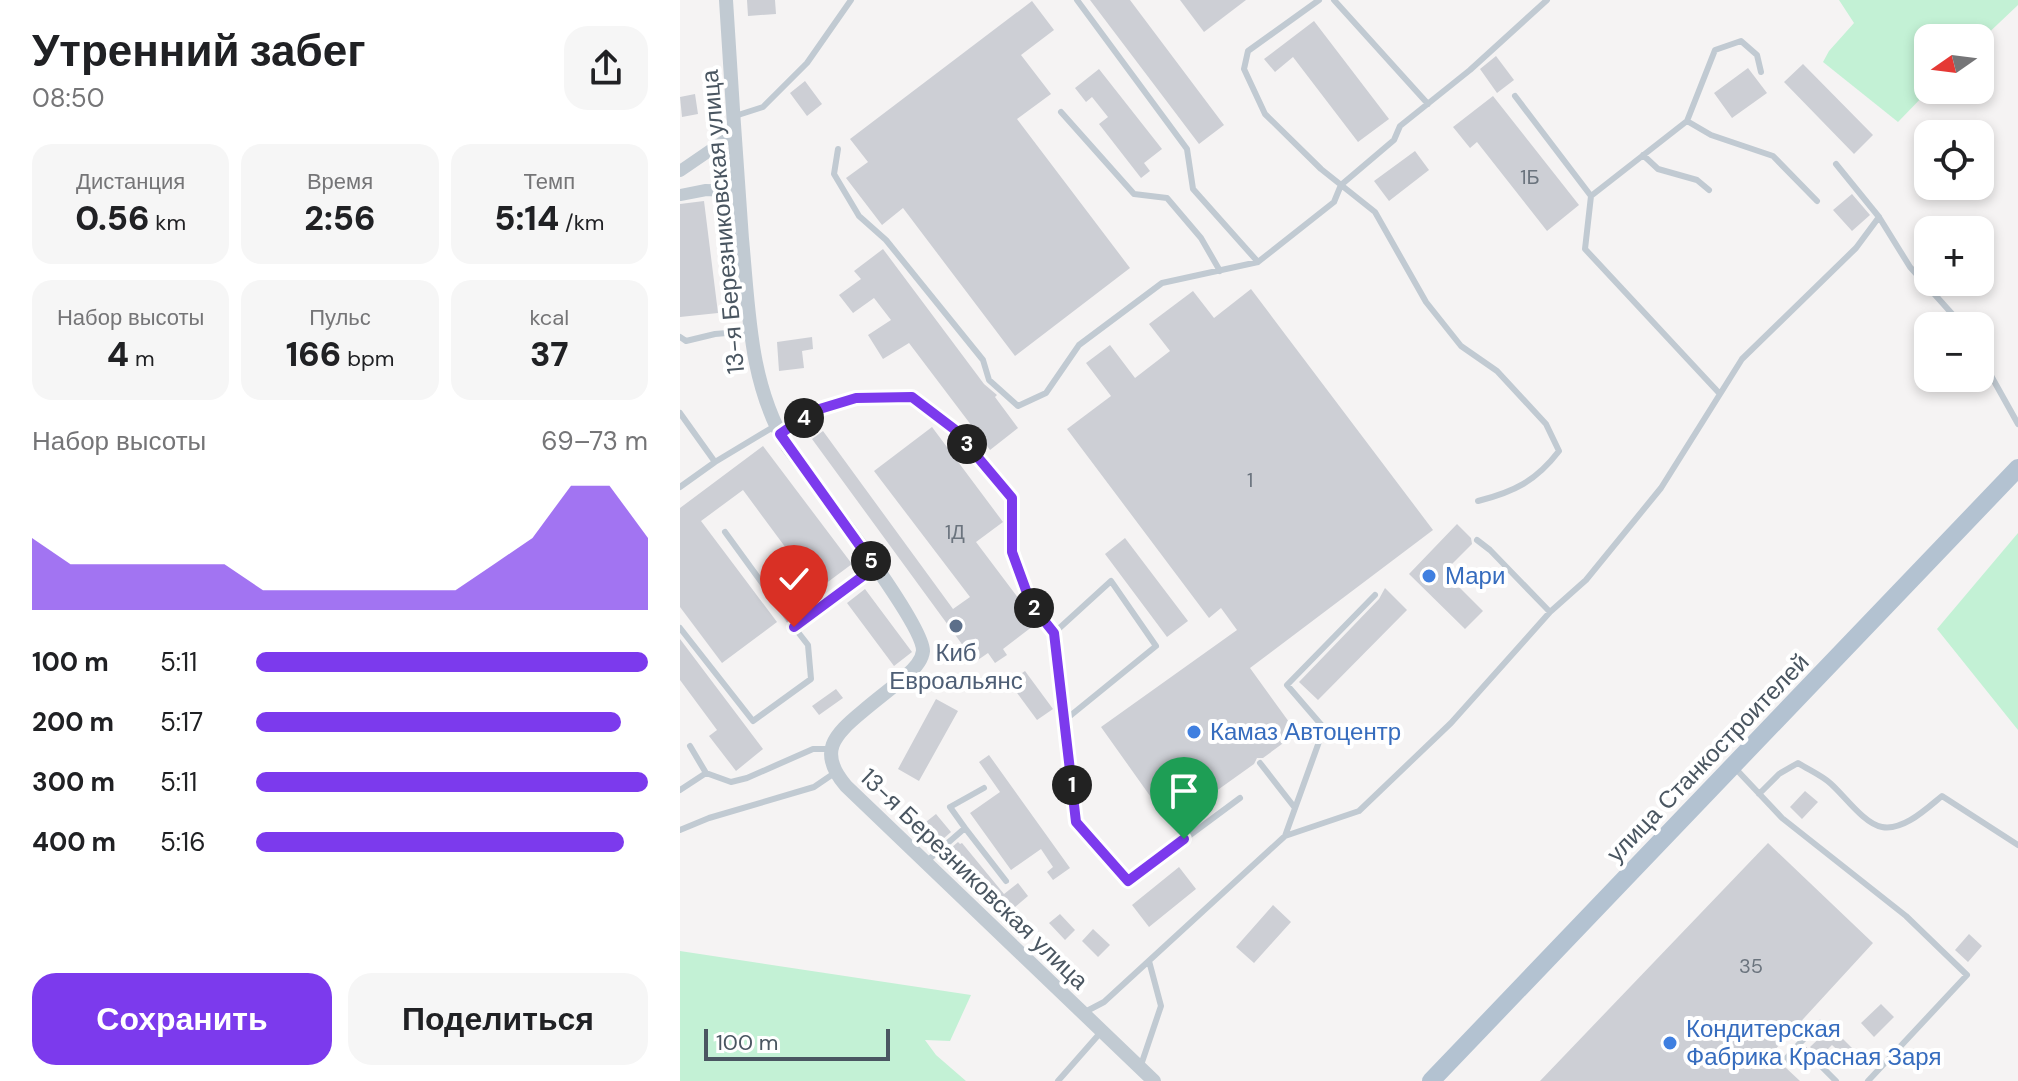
<!DOCTYPE html>
<html lang="ru">
<head>
<meta charset="utf-8">
<style>
  :root { --surface:#fff; --page:#f6f6f6; --text:#202124; --muted:#757577; --accent:#7c3aed }
  body { margin:0; font-family:"DM Sans",sans-serif; background:var(--page); color:var(--text); height:100vh; display:flex; flex-direction:column; font-size:30px; white-space:nowrap }
  * { box-sizing:border-box; margin:0 }
  p { font-size:26px; color:var(--muted) }
  .icon { flex:none; width:44px; height:44px; fill:none; stroke:currentColor; stroke-width:2; stroke-linecap:round; stroke-linejoin:round }
  .map { position:relative; flex:1; overflow:hidden }
  .sheet { display:flex; flex-direction:column; background:var(--surface); width:680px }
  .sheet>* { flex:none }
  .needle { width:52px; rotate:256deg }
  .buttons { position:absolute; left:1234px; top:24px; display:grid; gap:16px }
  .buttons a { display:grid; place-items:center; width:80px; height:80px; border-radius:16px; background:var(--surface); box-shadow:0 4px 12px #0003; font-size:40px }
  .scale { position:absolute; left:24px; bottom:20px; width:186px; box-sizing:border-box; padding-left:8px; border:4px solid #4a5661; border-top:0; font-size:22px; line-height:28px; white-space:nowrap; color:#4a5661; -webkit-text-stroke:6px #fff; paint-order:stroke }
  .pin { position:absolute; display:grid; place-items:center; width:68px; height:68px; color:#fff; margin:-82px -34px; border-radius:50% 50% 50% 0; rotate:-45deg; box-shadow:0 0 8px #0007 }
  .pin .icon { rotate:45deg }
  .km { position:absolute; width:40px; height:40px; margin:-20px; border-radius:50%; background:#222; color:#fff; font-size:22px; line-height:40px; text-align:center }
  .round { display:grid; place-items:center; flex:none; width:84px; height:84px; border-radius:24px; background:var(--page) }
  .headline { display:flex; align-items:center; justify-content:space-between; height:136px; padding:0 32px }
  h1 { font-size:44px; font-weight:800; line-height:60px }
  .metrics { display:grid; grid-template-columns:repeat(3,1fr); gap:12px; height:136px; padding:8px 32px }
  .metrics div { display:grid; align-content:center; border-radius:20px; background:var(--page); text-align:center }
  .metrics b { font-size:34px; font-weight:800 }
  .metrics small { font-size:22px; font-weight:400 }
  .metrics p { font-size:22px }
  .chart { height:224px; padding:16px 32px }
  .chart p { display:flex; justify-content:space-between }
  .chart svg { width:100%; height:144px; margin-top:8px; fill:var(--accent); opacity:.7 }
  .button { display:flex; gap:16px; margin-top:auto; padding:16px 32px }
  .button a { flex:1; height:92px; border-radius:24px; background:var(--accent); color:#fff; font-size:32px; font-weight:800; line-height:92px; text-align:center }
  .button a+a { background:var(--page); color:var(--text) }
  ul { padding:0 32px; list-style:none; font-size:26px }
  li { display:grid; grid-template-columns:128px 96px 1fr; align-items:center; height:60px }
  li i { height:20px; border-radius:10px; background:var(--accent) }
  main { display:flex; flex:1; min-height:0 }
  .map>svg:first-child { display:block }
  .green { fill:#c3f1d5 }
  .building { fill:#cdcfd5 }
  .lines { fill:none; stroke-linecap:round; stroke-linejoin:round }
  .service { stroke:#c1cad2; stroke-width:6 }
  .minor { stroke:#c1cad2; stroke-width:12 }
  .tertiary { stroke:#c1cad2; stroke-width:14 }
  .primary { stroke:#b3c2d1; stroke-width:18 }
  .route-casing { stroke:#fff; stroke-width:16 }
  .route { stroke:#7c3aed; stroke-width:10 }
  .shop-dot { fill:#3f7fe0; stroke:#fff; stroke-width:3 }
  .service-dot { fill:#5c6f8a; stroke:#fff; stroke-width:3 }
  .labels { text-anchor:middle; stroke-width:8; stroke-linejoin:round; paint-order:stroke }
  .number-label { font-size:20px; fill:#6b747e }
  .street-label { font-size:24px; fill:#4a5661; stroke:#fff }
  .shop-label { font-size:24px; fill:#366cbe; stroke:#fff; text-anchor:start }
  .service-label { font-size:24px; fill:#4e5e75; stroke:#fff }
</style>
</head>
<body>
<main>
<section class="sheet">
<div class="headline"><div><h1>Утренний забег</h1><p>08:50</p></div><a class="round"><svg class="icon" aria-label="share" viewBox="0 0 24 24"><path d="M12 15V3M7 8l5-5 5 5M5 13v7h14v-7"/></svg></a></div>
<div class="metrics">
<div><p>Дистанция</p><b>0.56<small> km</small></b></div>
<div><p>Время</p><b>2:56</b></div>
<div><p>Темп</p><b>5:14<small> /km</small></b></div>
</div>
<div class="metrics">
<div><p>Набор высоты</p><b>4<small> m</small></b></div>
<div><p>Пульс</p><b>166<small> bpm</small></b></div>
<div><p>kcal</p><b>37</b></div>
</div>
<div class="chart"><p><span>Набор высоты</span>69–73 m</p>
<svg viewBox="0 0 160 44" preserveAspectRatio="none"><path d="M0 44V22L10 30L20 30L30 30L40 30L50 30L60 38L70 38L80 38L90 38L100 38L110 38L120 30L130 22L140 6L150 6L160 22V44z"/></svg>
</div>
<ul>
<li><b>100 m</b>5:11<i style="width:100%"></i></li>
<li><b>200 m</b>5:17<i style="width:93%"></i></li>
<li><b>300 m</b>5:11<i style="width:100%"></i></li>
<li><b>400 m</b>5:16<i style="width:94%"></i></li>
</ul>
<div class="button"><a>Сохранить</a><a>Поделиться</a></div>
</section>
<div class="map">
<svg width="1338" height="1081" viewBox="0 0 1338 1081">
  <rect width="100%" height="100%" fill="#f5f3f3"/>
  <path class="green" d="M1159 0H1338V5L1300 41V38H1248L1249 90 1218 122 1143 62 1149 51 1174 23Z
    M1338 533V730L1257 629Z
    M0 951 291 995 270 1041 245 1040 256 1055 286 1081H0Z"/>
  <path class="building" d="M67 0H95L96 14 68 16Z
    M410 0H450L544 125 519 144Z
    M500 0H566L524 32Z
    M352 1 374 30 341 55 371 94 337 119 450 268 335 356 223 208 202 225 166 178 188 162 170 139Z
    M634 21 709 119 678 142 613 57 595 72 584 59Z
    M816 56 834 80 817 93 800 69Z
    M1123 64 1193 135 1174 154 1104 82Z
    M1068 68 1087 93 1052 118 1034 93Z
    M419 69 482 149 464 163 470 171 461 178 419 124 428 117 412 97 406 102 395 88Z
    M125 81 142 104 127 116 110 93Z
    M15 94 18 114 2 117 0 97Z
    M813 96 899 205 867 231 797 142 790 148 773 127Z
    M735 151 749 170 709 201 694 181Z
    M1172 194 1190 215 1172 231 1153 210Z
    M24 201 38 313 0 317V204Z
    M203 249 304 384 317 395 315 397 338 428 310 450 229 343 203 359 188 335 211 320 194 298 173 313 159 295 181 279 174 271Z
    M571 289 753 530 570 668 617 733 583 758H577L574 764 490 824 421 727 557 630 541 608 529 618 387 429 431 396 406 363 430 345 455 378 490 351 469 324 513 291 534 318Z
    M132 337 133 349 122 351 124 368 99 371 97 342Z
    M252 427 323 522 296 542 357 623 323 649 327 655 315 663 308 653 295 662 132 439 143 431 273 609 290 597 194 471Z
    M83 446 172 564 137 590 63 490 21 521 97 622 42 663 0 607V508Z
    M777 524 791 538 792 544 764 572 803 611 785 629 729 574Z
    M445 538 508 621 487 637 425 554Z
    M705 588 727 610 638 700 619 682 699 599Z
    M185 589 232 652 214 666 167 603Z
    M0 639 83 749 56 771 29 736 37 730 0 680Z
    M345 671 373 709 357 720 329 682Z
    M156 689 163 698 139 715 132 706Z
    M256 699 278 711 239 781 218 769Z
    M309 755 390 868 373 880 367 872 373 867 361 849 331 870 290 813 320 792 299 762Z
    M1125 791 1138 802 1122 819 1110 807Z
    M256 814 271 832 255 846H251L237 829Z
    M278 842 280 844 282 843 324 894 338 883 348 896 328 913 264 854Z
    M1088 843 1193 943 1091 1054 1120 1081H860Z
    M499 867 516 889 469 927 452 905Z
    M593 905 611 922 574 963 556 947Z
    M380 914 395 930 385 940 369 923Z
    M413 929 430 945 418 957 402 941Z
    M1289 934 1302 946 1288 962 1275 950Z
    M1201 1004 1214 1017 1194 1037 1181 1023Z
    M1151 1027 1173 1049 1165 1057 1152 1045 1140 1057 1130 1047Z"/>
  <g class="lines">
    <path class="service" d="M397 0 507 149 513 189 578 262
      M639 0 568 51 564 69 585 114 641 169 695 212 746 302 781 346 817 371 866 424 879 451C856 481 834 492 798 501
      M654 0 748 104
      M835 96 911 196 905 249 1040 394
      M381 112 454 194 487 198 521 238 540 271
      M55 116 83 107 127 63 171 0
      M1007 121 1031 135 1093 156 1137 201
      M158 149 154 174 179 216 206 240 303 360 309 380 338 406 366 393 399 345 482 283 578 262 654 202 661 185 714 140 720 126 790 70 867 0
      M963 155 978 169 1017 180 1029 190
      M1156 164 1199 217 1230 267 1283 326
      M911 196 1007 121 1035 50 1061 41 1077 55 1081 72
      M0 337 6 341 35 334 71 331
      M1300 356 1338 424
      M0 413 35 462 95 426
      M100 434 133 411 176 398 232 397 274 429 332 498V552L351 604 374 633 396 822 448 881 560 798
      M0 487 35 462
      M45 532 114 627 195 567
      M797 540 810 550 870 612
      M0 628 73 721 131 679 128 645 114 627
      M374 633 431 581 476 646 385 720
      M10 746 26 773 51 782 67 778 133 749H150
      M580 763 615 808
      M1055 768 1102 818 1226 916 1287 975 1188 1081
      M0 790 26 773
      M1079 794 1099 774 1118 763C1129 770 1141 775 1150 783 1164 795 1184 824 1202 827 1224 831 1247 808 1262 796L1338 845
      M285 828 270 807 304 788
      M0 830 29 818 134 787 156 772
      M605 836 644 728 607 685 695 595
      M247 861 285 828 326 881
      M403 1013 424 1002 605 836 679 811 771 723 870 612 906 580 981 488 1062 359 1176 248 1199 217
      M1119 1044 1140 1023
      M1104 1061 1119 1044 1156 1081
      M460 1068 481 1006 469 961
      M378 1081 421 1032"/>
    <path class="minor" d="M0 171 54 134
      M0 195 26 190 58 191"/>
    <path class="tertiary" d="M46 0C51 80 56 159 62 239 69 311 69 383 107 446 130 477 244 623 243 651 242 661 233 670 226 676 212 688 197 699 183 711 154 735 137 752 166 786L474 1081"/>
    <path class="primary" d="M751 1081 1338 468"/>
  </g>
  <g class="lines">
    <defs>
      <path id="route" d="M114 627 195 567 100 434 133 411 176 398 232 397 274 429 332 498V552L351 604 374 633 396 822 448 881 504 839"/>
    </defs>
    <use href="#route" class="route-casing"/>
    <use href="#route" class="route"/>
  </g>
  <g class="shop-dot">
    <circle cx="749" cy="576" r="8"/>
    <circle cx="514" cy="732" r="8"/>
    <circle cx="990" cy="1043" r="8"/>
  </g>
  <circle class="service-dot" cx="276" cy="626" r="8"/>
  <g class="labels">
    <g class="number-label">
      <text x="850" y="184">1Б</text>
      <text x="570" y="487">1</text>
      <text x="275" y="539">1Д</text>
      <text x="1071" y="973">35</text>
    </g>
    <g class="street-label">
      <text transform="translate(43 222) rotate(-95)" y="8">13-я Березниковская улица</text>
      <text transform="translate(1028 758) rotate(-46)" y="8">улица Станкостроителей</text>
      <text transform="translate(294 879) rotate(44)" y="8">13-я Березниковская улица</text>
    </g>
    <g class="shop-label">
      <text x="765" y="584">Мари</text>
      <text x="530" y="740">Камаз Автоцентр</text>
      <text x="1006" y="1037">Кондитерская<tspan x="1006" dy="28">Фабрика Красная Заря</tspan></text>
    </g>
    <g class="service-label">
      <text x="276" y="661">Киб<tspan x="276" dy="28">Евроальянс</tspan></text>
    </g>
  </g>
</svg>
<div class="buttons">
<a><svg class="needle" viewBox="-14 -14 28 28"><path d="M0-13l5 13h-10z" fill="#e53935"/><path d="M0 13l5-13h-10z" fill="#757577"/></svg></a>
<a><svg class="icon" aria-label="locate" viewBox="0 0 24 24"><circle cx="12" cy="12" r="6"/><path d="M12 2v4M12 18v4M2 12h4M18 12h4"/></svg></a>
<a>+</a>
<a>−</a>
</div>
<div class="scale">100 m</div>
<div class="pin" style="left:504px;top:839px;background:#1e9e55"><svg class="icon" aria-label="arrive" viewBox="0 0 24 24"><path d="M6 21V4h12l-3 4 3 4H6"/></svg></div>
<div class="pin" style="left:114px;top:627px;background:#d93025"><svg class="icon" aria-label="check" viewBox="0 0 24 24"><path d="M5 12l5 5 9-10"/></svg></div>
<b class="km" style="left:392px;top:785px">1</b>
<b class="km" style="left:354px;top:608px">2</b>
<b class="km" style="left:287px;top:444px">3</b>
<b class="km" style="left:124px;top:418px">4</b>
<b class="km" style="left:191px;top:561px">5</b>
</div>
</main>
</body>
</html>
